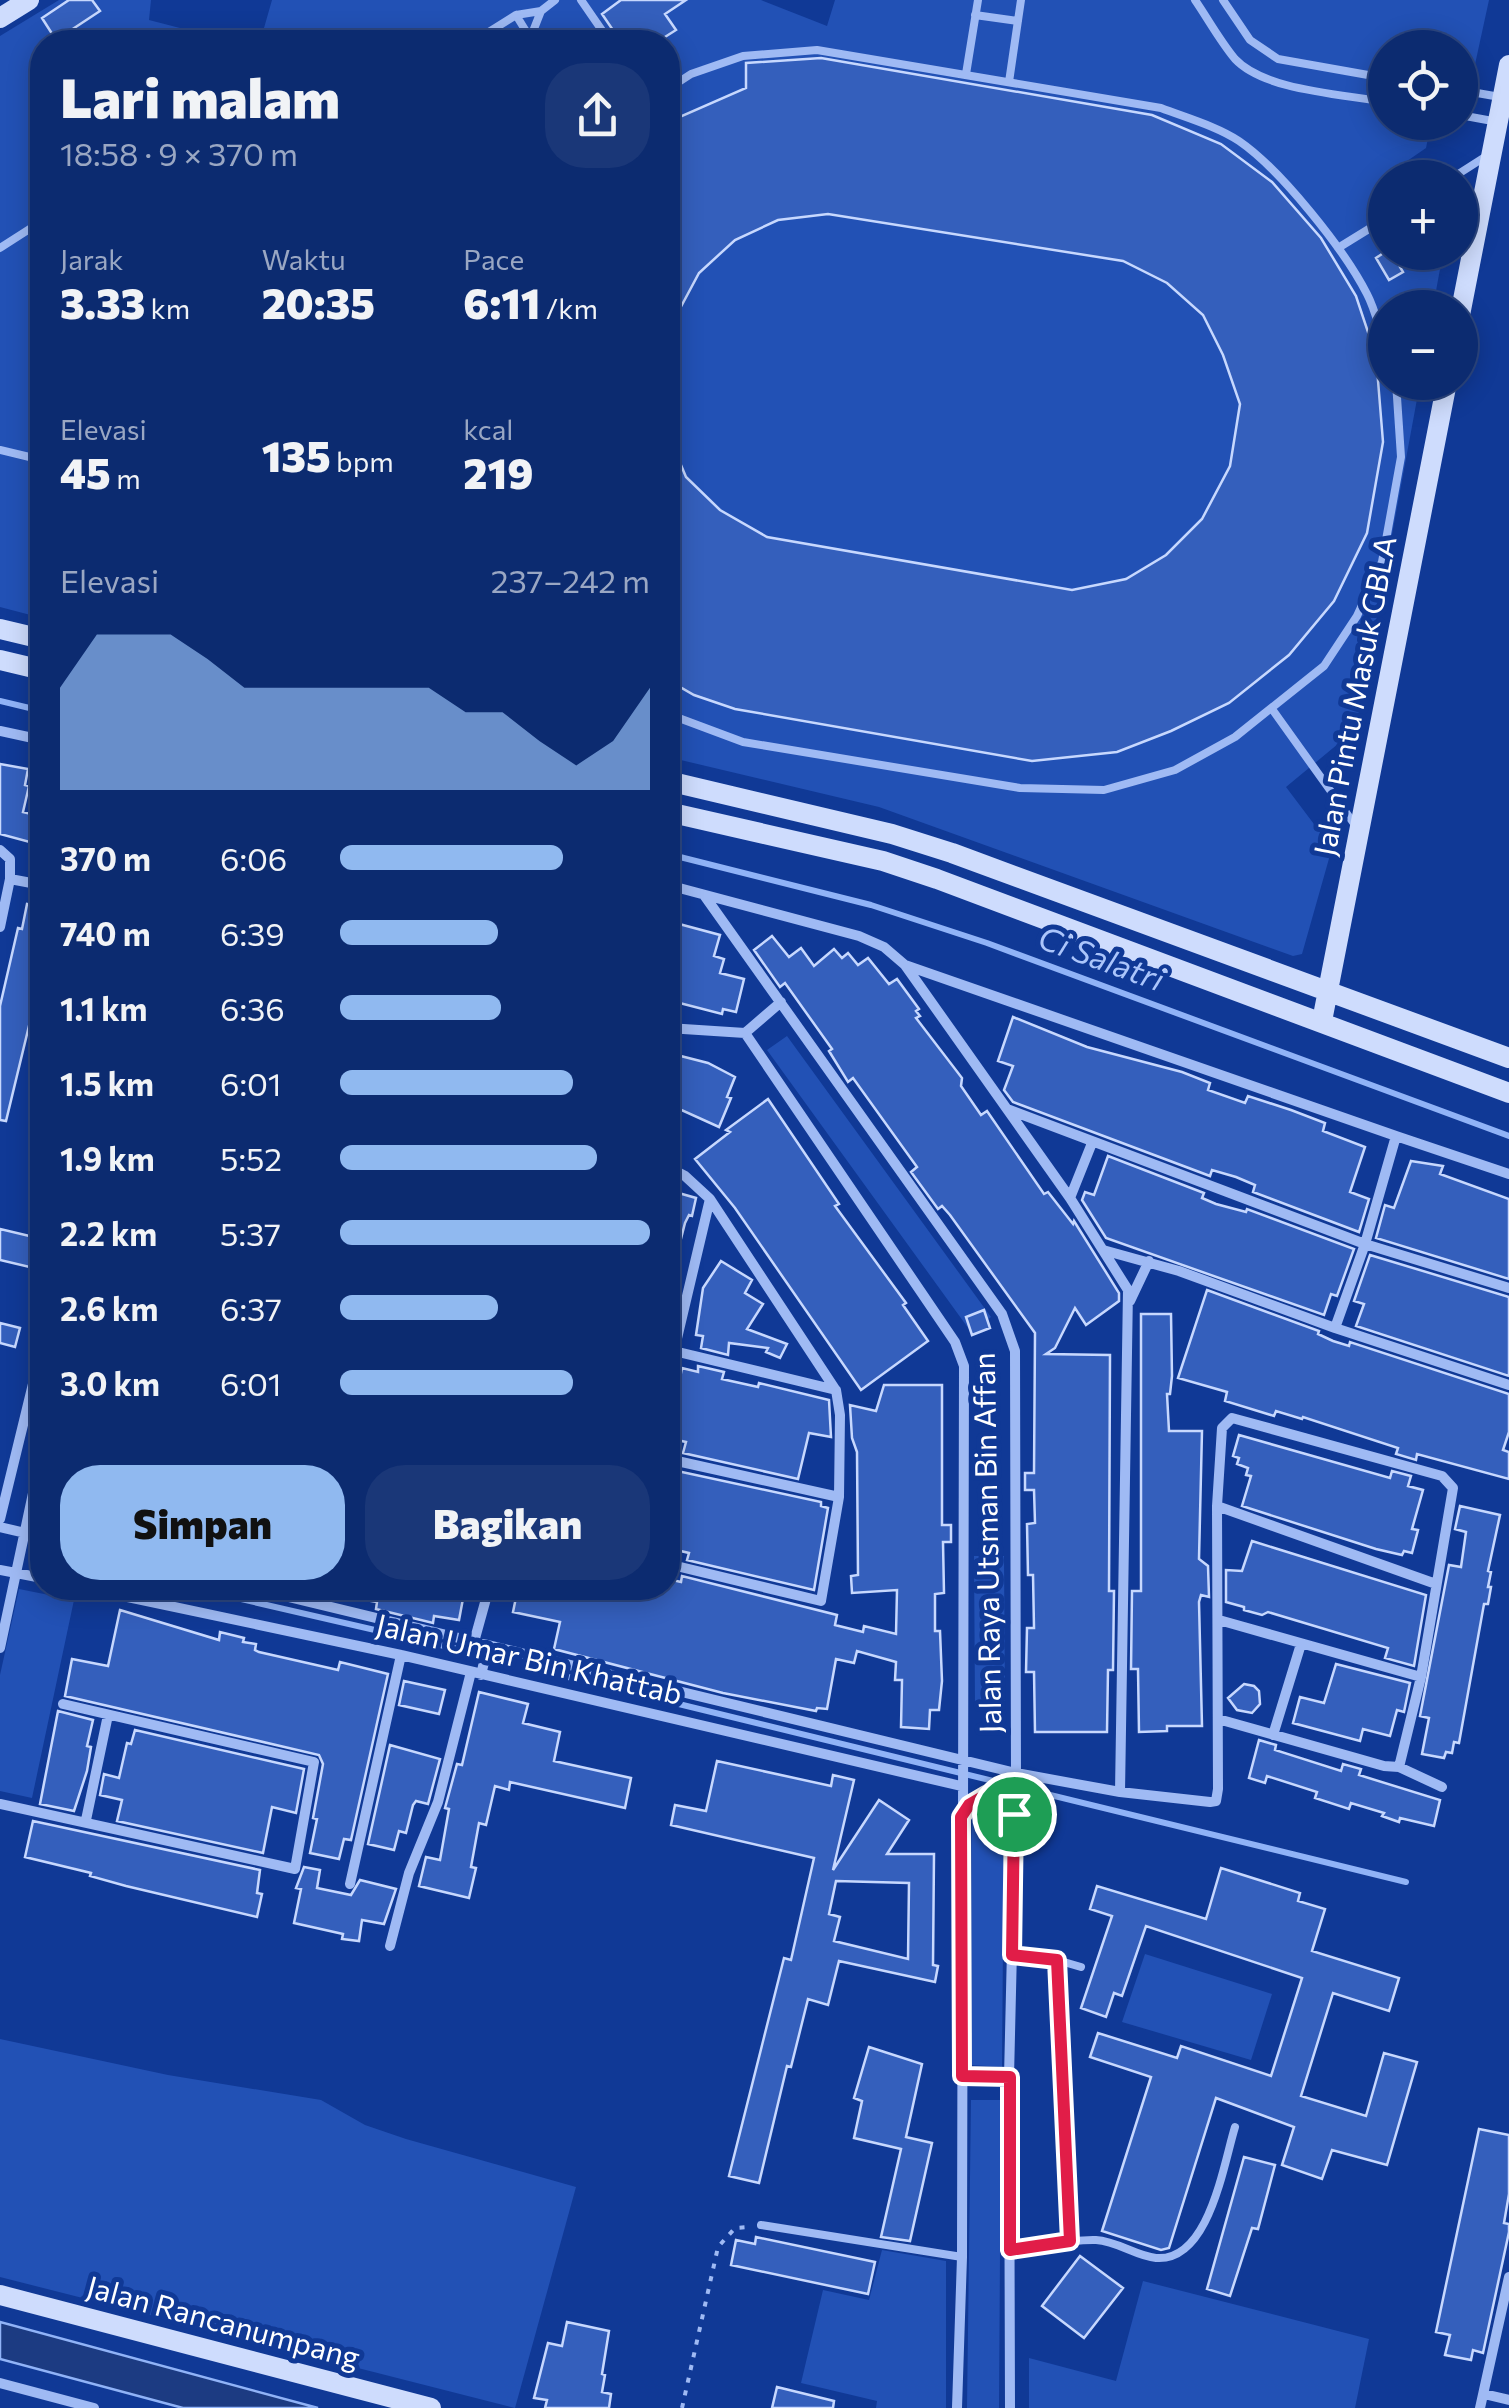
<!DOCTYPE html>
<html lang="id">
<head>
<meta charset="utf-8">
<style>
  :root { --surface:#0c2b70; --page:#1a3778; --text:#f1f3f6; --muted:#9aa7c3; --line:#2c4783; --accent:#90b9f0 }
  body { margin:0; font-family:Commissioner,sans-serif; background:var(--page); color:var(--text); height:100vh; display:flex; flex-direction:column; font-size:38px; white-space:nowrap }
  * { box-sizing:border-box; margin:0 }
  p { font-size:32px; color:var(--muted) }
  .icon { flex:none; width:55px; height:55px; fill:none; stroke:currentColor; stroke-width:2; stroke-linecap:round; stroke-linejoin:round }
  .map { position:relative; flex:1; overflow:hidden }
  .sheet { position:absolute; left:30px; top:30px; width:650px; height:1570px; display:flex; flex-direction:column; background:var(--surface); border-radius:40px; box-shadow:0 5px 25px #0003,0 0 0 2px var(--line) }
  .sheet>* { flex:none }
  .controls { position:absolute; left:1368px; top:30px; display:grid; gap:20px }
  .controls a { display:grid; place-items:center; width:110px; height:110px; border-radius:50%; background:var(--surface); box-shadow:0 5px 25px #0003,0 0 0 2px var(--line); font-size:50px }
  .pin { position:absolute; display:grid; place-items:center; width:85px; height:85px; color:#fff; margin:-42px; border:5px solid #fff; border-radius:50%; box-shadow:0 2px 10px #0007 }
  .round { display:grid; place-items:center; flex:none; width:105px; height:105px; border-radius:40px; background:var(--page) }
  .headline { display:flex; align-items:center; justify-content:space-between; height:170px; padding:0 30px }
  h1 { font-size:55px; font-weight:800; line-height:75px }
  .figures { display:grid; grid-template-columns:repeat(3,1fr); gap:15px; height:170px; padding:10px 30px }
  .figures div { display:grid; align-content:center }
  .figures b { font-size:42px; font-weight:800 }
  .figures small { font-size:28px; font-weight:400 }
  .figures p { font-size:28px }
  .chart { height:280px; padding:20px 30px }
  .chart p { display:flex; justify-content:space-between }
  .chart svg { width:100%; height:180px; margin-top:10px; fill:var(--accent); opacity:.7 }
  .cta { display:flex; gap:20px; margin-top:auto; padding:20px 30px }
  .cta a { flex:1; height:115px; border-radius:40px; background:var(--accent); color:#111; font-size:40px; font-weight:800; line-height:115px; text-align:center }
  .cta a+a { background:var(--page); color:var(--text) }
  ul { padding:0 30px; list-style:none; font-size:32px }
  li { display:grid; grid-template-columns:160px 120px 1fr; align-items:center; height:75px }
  li i { height:25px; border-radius:12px; background:var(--accent) }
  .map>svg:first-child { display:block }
  .green { fill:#2251b5 }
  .water { fill:#1c3b82; stroke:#90b3f7; stroke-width:2.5 }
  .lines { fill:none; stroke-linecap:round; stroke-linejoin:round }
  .stream { stroke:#90b3f7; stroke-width:6 }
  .building { fill:#345fbc; stroke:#c7d8fe; stroke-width:2.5; fill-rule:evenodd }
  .path { stroke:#9fbaf4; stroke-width:4; stroke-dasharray:5 8; stroke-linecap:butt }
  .lane { stroke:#9fbaf4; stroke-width:8 }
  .street { stroke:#9fbaf4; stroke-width:10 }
  .secondary { stroke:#cedcfd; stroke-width:20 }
  .route-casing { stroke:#fff; stroke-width:20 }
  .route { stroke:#e11d48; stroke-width:12 }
  .labels { text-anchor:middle; stroke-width:10; stroke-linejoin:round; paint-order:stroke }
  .street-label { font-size:30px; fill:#fff; stroke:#103996 }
  .water-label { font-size:32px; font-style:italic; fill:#abc5fb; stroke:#103996 }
</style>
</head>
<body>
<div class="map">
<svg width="1509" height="2408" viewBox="0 0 1509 2408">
  <rect width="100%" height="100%" fill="#103996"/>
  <path class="green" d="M59 0H151L149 20 234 42H42V618L0 607V36Z
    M272 0H761L827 26 835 0H1489L1474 69 1460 67V48H1385V122L1431 123 1426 148 1378 181 1385 192V252L1443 253 1433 307 1385 308V382L1420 383 1356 729 1286 787 1332 848 1302 954 1293 956 879 807 668 757V42H260Z
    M787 1036 991 1317 971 1332 767 1050Z
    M974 1556H1004L1005 1708H975Z
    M19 1589 74 1600 32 1798 0 1791V1675Z
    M983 1803 997 1807 1004 1815 1002 2067 971 2065 972 1814Z
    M1145 1954 1272 1994 1251 2060 1122 2022Z
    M0 2039 168 2075 321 2100 365 2125 406 2139 576 2187 515 2408 0 2277Z
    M971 2100H1001L999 2408H967Z
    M882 2250 946 2261V2408H876L877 2401 801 2383 823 2290 869 2300Z
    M1143 2281 1369 2339 1355 2408H1029V2358L1116 2381Z"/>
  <path class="water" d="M0 2322 318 2408H183L0 2359Z"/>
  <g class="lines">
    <path class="stream" d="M0 701 42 711
      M668 854 871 905 987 943 1509 1136
      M39 1553 42 1554
      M193 1588 479 1654
      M548 1672 1406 1882"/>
  </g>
  <path class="building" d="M69 0H92L100 11 56 40 42 18Z
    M621 0H686L665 14 676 30 657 42H621L602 14Z
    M821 58 1152 115 1221 144 1272 182 1321 238 1356 296 1376 356 1383 442 1367 533 1334 601 1289 655 1229 703 1171 731 1117 752 1032 761 735 709 694 695 668 680V434L686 477 720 510 767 537 1072 590 1126 579 1166 555 1202 519 1230 466 1240 404 1223 355 1203 315 1167 283 1123 261 828 214 778 220 735 240 699 273 668 331V122L746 88V63Z
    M1385 252H1425L1400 267 1403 272 1389 280 1376 258Z
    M0 764 28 769 25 785 29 786 23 812 36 815 35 820 41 821 37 844 0 834Z
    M27 904 42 908V964L38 984 42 985V1003L35 1001 6 1121 0 1120V1006L18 928 22 929Z
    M668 921 720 935 714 956 724 959 720 973 744 979 736 1012 723 1009 722 1014 668 1000Z
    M772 936 789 957 801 948 814 966 834 949 842 958 848 953 858 965 868 958 889 984 897 979 919 1009 916 1011 920 1016 916 1018 962 1078 961 1086 981 1115 987 1111 1044 1194 1048 1192 1073 1224 1074 1221 1119 1293V1301L1086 1325 1075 1308 1055 1348 1046 1354 1110 1355 1109 1591H1114L1113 1670H1108L1107 1732H1035L1034 1672H1026L1027 1628H1034L1033 1575H1028L1027 1524 1035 1523 1034 1490H1025V1473H1034L1035 1333 950 1215 942 1206 938 1209 911 1172 917 1167 853 1078 848 1082 829 1051 832 1049 785 983 780 987 754 950Z
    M1013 1017 1087 1047 1182 1072 1210 1083 1208 1090 1245 1103 1248 1096 1291 1110 1325 1123 1323 1131 1365 1147 1350 1192 1369 1199 1359 1232 1253 1192 1255 1185 1236 1177 1212 1170 1210 1176 1013 1102 1004 1090 1013 1066 998 1061Z
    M669 1053 708 1063 735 1077 727 1097 731 1098 719 1127 668 1104Z
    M768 1099 839 1204 835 1206 906 1303 903 1305 928 1341 861 1390 735 1208 695 1159 730 1132 726 1130Z
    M1108 1156 1204 1193 1202 1198 1216 1204 1246 1212 1247 1209 1354 1249 1337 1296 1331 1294 1324 1315 1106 1238 1082 1200 1085 1192 1094 1195Z
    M1411 1161 1443 1166 1440 1174 1509 1199V1279L1376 1238 1385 1205 1394 1208Z
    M668 1190 696 1198 692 1216 689 1215 685 1223 673 1270 668 1269Z
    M0 1229 42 1239 38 1269 0 1260Z
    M1370 1255 1509 1297V1376L1356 1326 1364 1304 1354 1301Z
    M721 1261 752 1280 745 1293 763 1304 747 1329 787 1344 780 1358 766 1352 768 1348 729 1343 728 1355 701 1348 703 1336 696 1335 703 1288Z
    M1207 1290 1319 1331 1318 1334 1333 1341 1349 1346 1350 1342 1509 1394V1432L1503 1450 1509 1452V1479L1417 1454 1416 1460 1396 1454 1398 1448 1303 1417 1302 1419 1276 1411 1274 1416 1225 1401 1227 1392 1178 1378Z
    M984 1310 990 1328 972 1335 966 1317Z
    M1141 1314H1171L1172 1376 1170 1394H1167L1169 1431H1202L1199 1559 1208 1566 1209 1597 1201 1595 1199 1602 1202 1726H1167V1731L1139 1732 1138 1669H1131L1132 1591H1141Z
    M0 1323 20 1328 15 1347 0 1343Z
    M698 1366 724 1372 722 1379 758 1387 759 1383 829 1400 831 1437 809 1433 798 1479 683 1453 686 1442 668 1438 682 1368 698 1372Z
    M884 1385H942V1525H951V1542H943L944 1593 935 1594V1631H940L942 1681 939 1710H930L929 1729 901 1727 902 1680H895L896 1662 857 1651 854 1663 836 1659 827 1709 817 1708 816 1711 723 1693 554 1649 560 1622 513 1612 518 1588H668V1579L681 1582 682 1576 837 1615 835 1625 863 1632 864 1626 896 1634 897 1590 852 1593 851 1576 858 1575 857 1452 852 1438 850 1405 876 1411Z
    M1239 1435 1390 1478 1392 1471 1411 1476 1408 1486 1423 1490 1412 1529 1418 1530 1412 1553 1404 1551 1402 1555 1376 1549 1242 1506 1251 1476 1246 1475 1248 1468 1237 1464 1239 1458 1233 1456Z
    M668 1469 821 1502V1506L828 1508 814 1590 687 1560 689 1553 668 1548Z
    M1460 1506 1500 1515 1488 1571 1491 1572 1488 1587H1491L1488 1604H1484L1459 1743 1454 1742 1452 1753 1446 1752 1444 1758 1422 1754 1429 1718 1420 1716 1449 1565 1461 1567 1466 1532 1455 1529Z
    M1252 1541 1426 1595 1414 1666 1385 1658 1388 1648 1268 1612 1262 1615 1244 1610V1607L1226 1602V1570L1242 1571Z
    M344 1588H465L459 1620 434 1616 433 1623 376 1609 377 1602 343 1596Z
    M120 1610 219 1640 220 1632 244 1638 243 1642 256 1644 255 1650 259 1652 338 1670 340 1662 388 1674 351 1840 344 1839 339 1859 310 1853 317 1819 313 1818 323 1764 319 1755 65 1696 72 1659 108 1666Z
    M1336 1664 1410 1683 1404 1712 1397 1710 1390 1736 1363 1729 1360 1741 1293 1723 1300 1697 1324 1703Z
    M404 1681 445 1690 439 1714 399 1705Z
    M1244 1684 1254 1686 1259 1691 1260 1704 1252 1713 1237 1710 1228 1698Z
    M479 1692 528 1704 523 1723 560 1732 554 1761 631 1778 625 1808 510 1782 509 1790 495 1786 486 1825 479 1823 471 1867 476 1868 469 1898 419 1886 426 1857 440 1860 449 1809 445 1808 457 1764 462 1765Z
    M58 1711 93 1720 87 1746 91 1747 87 1771 74 1811 40 1804Z
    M135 1730 304 1769 296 1813 272 1807 263 1853 117 1821 122 1800 100 1795 104 1774 119 1778 127 1743 131 1744Z
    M1259 1740 1276 1745 1275 1750 1341 1771 1343 1764 1361 1769 1359 1775 1440 1800 1434 1826 1400 1818 1399 1822 1382 1816 1384 1813 1351 1803 1349 1809 1315 1798 1317 1792 1267 1776 1265 1783 1249 1778Z
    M390 1745 440 1759 428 1804 416 1801 413 1805 406 1833 399 1831 394 1850 368 1844Z
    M717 1761 831 1786 833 1775 854 1780 833 1870 879 1800 909 1820 887 1854H934L933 1965 938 1966 935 1982 839 1961 828 2005 808 1999 791 2067 787 2066 759 2183 729 2176 784 1958 791 1960 814 1858 671 1825 675 1805 706 1811ZM836 1881 909 1883 908 1959 834 1941 840 1917 829 1914Z
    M33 1821 260 1870 257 1893 262 1894 257 1917 126 1886 90 1876 91 1873 25 1857Z
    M304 1867 320 1870 317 1888 351 1895 360 1880 396 1889 384 1924 362 1920 359 1941 342 1939 343 1934 294 1923 301 1889 296 1888Z
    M1221 1868 1300 1893 1298 1901 1325 1909 1312 1951 1399 1978 1389 2011 1333 1993 1301 2096 1366 2116 1384 2053 1417 2062 1387 2165 1332 2150 1322 2179 1282 2165 1294 2127 1216 2098 1169 2248 1161 2250 1102 2231 1151 2077 1090 2057 1098 2033 1177 2058 1181 2046 1271 2076 1302 1978 1146 1926 1122 1996 1114 1993 1106 2017 1081 2008 1112 1916 1090 1909 1097 1886 1206 1919Z
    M869 2047 922 2064 906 2137 932 2143 910 2241 881 2237 901 2149 854 2138 862 2101 854 2098Z
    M1479 2129 1509 2135V2194L1504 2223 1509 2224V2232L1483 2353 1473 2350 1471 2360 1445 2355 1450 2335 1436 2332Z
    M1244 2157 1275 2165 1258 2229 1252 2228 1230 2296 1207 2289Z
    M756 2237 875 2262 868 2294 731 2265 736 2240 755 2244Z
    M1080 2256 1123 2288 1084 2338 1042 2306Z
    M567 2322 609 2331 602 2374 605 2375 602 2392 611 2394 609 2408H545L547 2400 534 2398 548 2343 562 2346Z
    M777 2387 834 2401 833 2408H772Z"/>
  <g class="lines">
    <path class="path" d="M682 2408 718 2247 735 2228 750 2227"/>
    <path class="lane" d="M581 0 610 42
      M1195 0C1208 19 1220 41 1235 59 1265 91 1343 94 1385 102
      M1223 0 1250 40 1278 59 1385 78
      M516 15 532 41
      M975 15 1018 21
      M79 42 98 35 104 42
      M473 42 516 15 541 11 555 0
      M525 42 530 39 541 11
      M966 74 978 0
      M1009 82 1021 0
      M668 89 691 74 743 56 817 50 1161 108C1187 118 1216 126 1239 141 1280 169 1344 249 1367 294 1375 309 1379 328 1385 345
      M1460 90 1500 97
      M1460 115 1498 122
      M1452 178 1488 155
      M0 248 42 221
      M1338 248 1385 219
      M0 450 42 460
      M1272 709 1355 825
      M668 714 743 742 1020 788 1104 790 1175 770 1235 737 1324 666 1357 616 1382 562 1401 457 1396 382
      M1012 1955 1057 1960 1081 1967
      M1057 1960 1070 2241
      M761 2225 962 2257
      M1011 2251C1039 2248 1068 2239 1096 2240 1117 2241 1136 2256 1156 2258 1209 2262 1223 2166 1235 2127"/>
    <path class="street" d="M0 731 42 740
      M0 850 10 859V879L0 927
      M10 879 42 885
      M668 885 859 936 884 947 905 965 1396 1136
      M704 895 1002 1314 1015 1351 1016 1780 1009 2077 1010 2408
      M905 965 1070 1198 1128 1290 1120 1792
      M668 1028 745 1033 781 1002
      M745 1033 955 1342 964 1366 962 2257 957 2408
      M1007 1109 1365 1244 1509 1288
      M668 1167 685 1176 710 1199 674 1351 836 1390 840 1415 839 1497 668 1459
      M1070 1198 1092 1143
      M710 1199 835 1389
      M1103 1250 1179 1271 1335 1328 1509 1385
      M1130 1301 1149 1261
      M1335 1328 1365 1244 1396 1136 1509 1174
      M668 1376 674 1351
      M1217 1506 1436 1584
      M0 1519 42 1347
      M0 1527 42 1537
      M668 1564 821 1601 839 1497
      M0 1570 42 1578
      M85 1588 401 1655 961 1786
      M252 1588 1016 1773 1120 1792 1210 1802 1216 1801 1218 1789 1217 1506 1222 1428 1232 1418 1442 1476 1453 1488 1421 1677 1399 1767
      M1219 1620 1421 1677
      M474 1642 489 1588
      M0 1648 42 1451
      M481 1675 488 1645
      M1218 1719 1384 1766 1399 1767 1442 1787
      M1273 1735 1301 1644
      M0 1804 295 1869 314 1762 63 1704
      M961 1817C978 1791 994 1791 1014 1814
      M86 1820 108 1715
      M350 1884 401 1655
      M390 1946 409 1873 438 1802 471 1672
      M962 2076 1009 2077
      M0 2383 94 2408
      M1484 2394 1509 2400
      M1480 2408 1509 2277"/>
    <path class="secondary" d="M0 18 29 0
      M1460 315 1509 65
      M0 629 42 639
      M0 660 42 670
      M668 781 892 834 952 853 1509 1058
      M668 812 883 861 937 879 1509 1093
      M1322 1021 1447 382
      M0 2295 431 2408"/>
  </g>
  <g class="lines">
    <defs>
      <path id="route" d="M986 1795 996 1797 1014 1814 1012 1955 1057 1960 1070 2241 1010 2250V2077L962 2076 961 1817 969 1805Z"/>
    </defs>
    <use href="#route" class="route-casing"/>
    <use href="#route" class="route"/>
  </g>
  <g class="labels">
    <g class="street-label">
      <text transform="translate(1356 696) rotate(-79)" y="10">Jalan Pintu Masuk GBLA</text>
      <text transform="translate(988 1543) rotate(-91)" y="10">Jalan Raya Utsman Bin Affan</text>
      <text transform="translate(529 1660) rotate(13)" y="10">Jalan Umar Bin Khattab</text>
      <text transform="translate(223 2323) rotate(15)" y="10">Jalan Rancanumpang</text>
    </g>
    <g class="water-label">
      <text transform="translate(1101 959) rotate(20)" y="11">Ci Salatri</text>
    </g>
  </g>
</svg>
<div class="controls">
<a><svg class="icon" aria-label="locate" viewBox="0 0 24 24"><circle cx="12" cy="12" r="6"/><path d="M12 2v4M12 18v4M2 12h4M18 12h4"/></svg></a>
<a>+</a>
<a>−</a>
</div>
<div class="pin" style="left:1014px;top:1814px;background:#1e9e55"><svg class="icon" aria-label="arrive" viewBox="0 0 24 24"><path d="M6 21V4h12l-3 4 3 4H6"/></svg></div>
<section class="sheet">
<div class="headline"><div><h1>Lari malam</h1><p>18:58 · 9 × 370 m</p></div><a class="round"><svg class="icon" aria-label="share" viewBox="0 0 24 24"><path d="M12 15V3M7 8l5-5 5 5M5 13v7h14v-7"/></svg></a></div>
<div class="figures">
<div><p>Jarak</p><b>3.33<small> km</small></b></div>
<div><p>Waktu</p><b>20:35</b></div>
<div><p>Pace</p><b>6:11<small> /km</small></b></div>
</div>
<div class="figures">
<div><p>Elevasi</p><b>45<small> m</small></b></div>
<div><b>135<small> bpm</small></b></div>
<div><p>kcal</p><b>219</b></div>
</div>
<div class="chart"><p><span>Elevasi</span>237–242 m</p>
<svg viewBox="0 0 160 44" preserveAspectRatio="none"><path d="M0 44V19L10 6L20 6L30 6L40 12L50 19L60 19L70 19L80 19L90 19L100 19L110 25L120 25L130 32L140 38L150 32L160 19V44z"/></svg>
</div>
<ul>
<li><b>370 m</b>6:06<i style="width:72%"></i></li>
<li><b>740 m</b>6:39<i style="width:51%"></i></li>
<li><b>1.1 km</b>6:36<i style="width:52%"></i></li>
<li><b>1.5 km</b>6:01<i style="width:75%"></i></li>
<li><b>1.9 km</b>5:52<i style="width:83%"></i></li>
<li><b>2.2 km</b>5:37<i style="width:100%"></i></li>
<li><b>2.6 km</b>6:37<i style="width:51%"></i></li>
<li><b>3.0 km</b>6:01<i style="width:75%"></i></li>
</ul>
<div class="cta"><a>Simpan</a><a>Bagikan</a></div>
</section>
</div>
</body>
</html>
